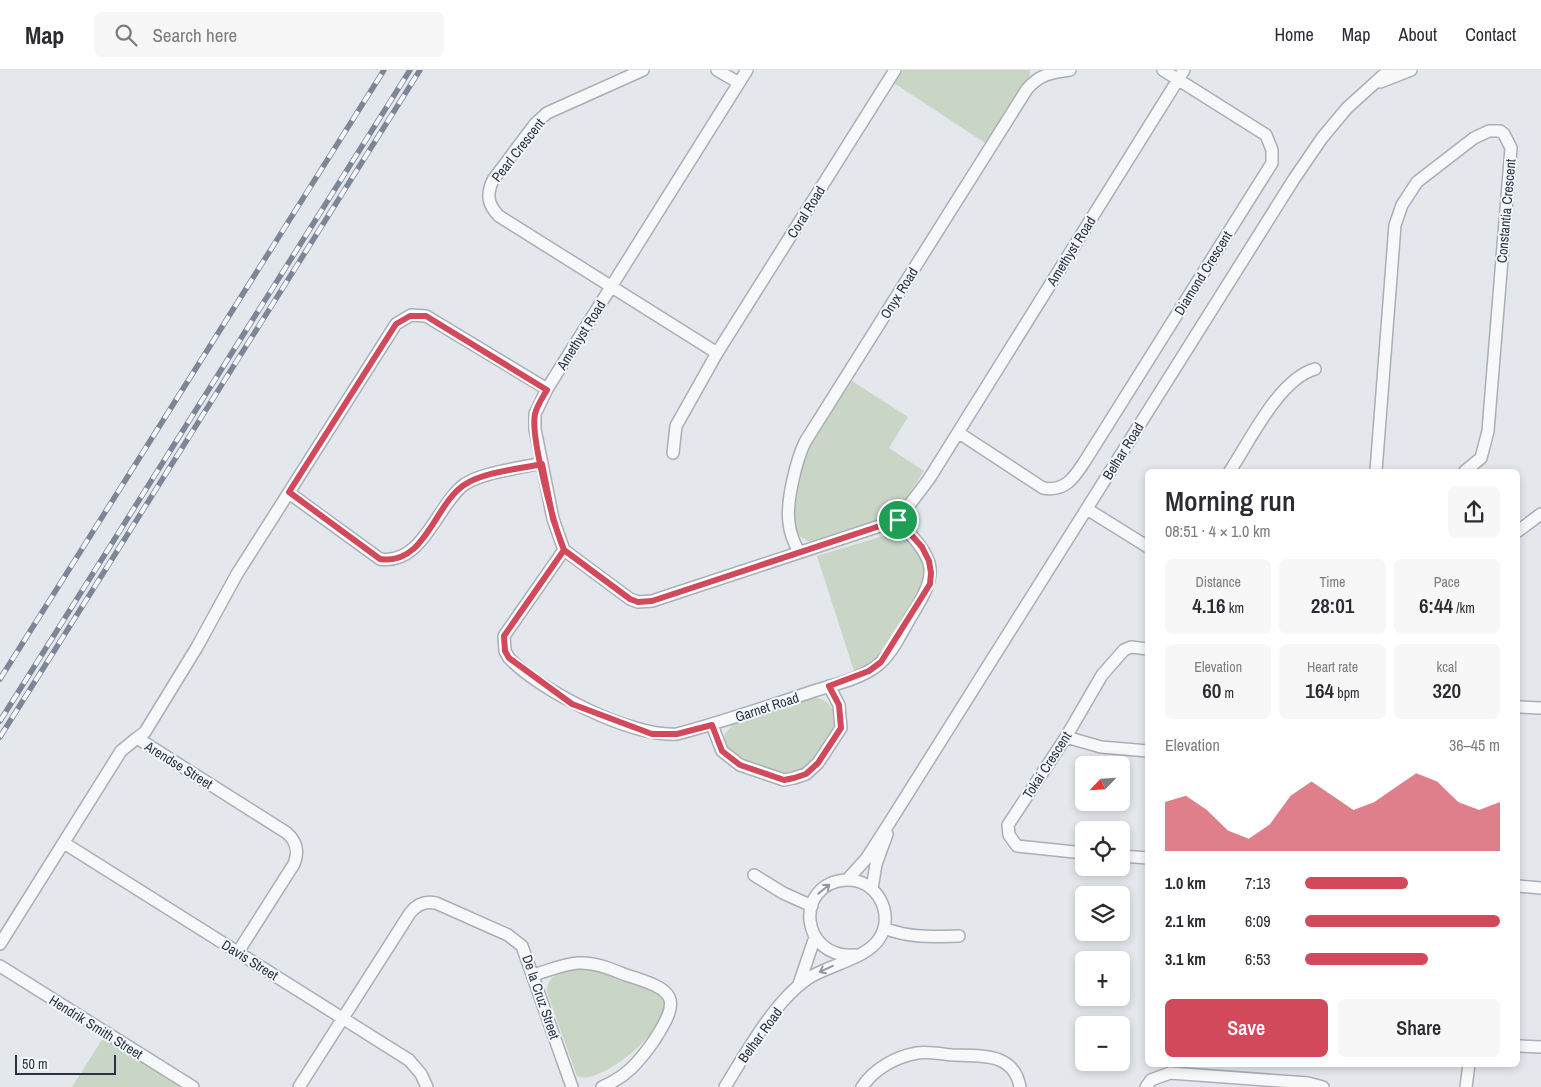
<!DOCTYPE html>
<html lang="en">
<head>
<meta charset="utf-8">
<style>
  :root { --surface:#fff; --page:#f7f7f7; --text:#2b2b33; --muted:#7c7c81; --line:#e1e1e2; --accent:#d1495b }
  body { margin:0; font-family:"Archivo Narrow",sans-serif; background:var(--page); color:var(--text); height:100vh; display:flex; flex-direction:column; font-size:19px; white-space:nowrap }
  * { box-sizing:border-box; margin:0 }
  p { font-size:16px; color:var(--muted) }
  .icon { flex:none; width:28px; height:28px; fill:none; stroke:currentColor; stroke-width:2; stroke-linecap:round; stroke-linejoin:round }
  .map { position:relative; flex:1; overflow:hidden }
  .details { position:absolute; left:1145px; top:399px; width:375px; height:598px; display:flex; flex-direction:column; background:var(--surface); border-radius:8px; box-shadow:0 2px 8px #0003 }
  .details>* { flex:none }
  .needle { width:32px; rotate:245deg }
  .tools { position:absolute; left:1075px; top:686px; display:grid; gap:10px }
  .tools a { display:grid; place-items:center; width:55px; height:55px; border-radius:8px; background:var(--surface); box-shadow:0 2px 8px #0003; font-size:25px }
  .scale { position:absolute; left:15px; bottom:12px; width:101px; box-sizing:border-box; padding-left:5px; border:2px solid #2b3445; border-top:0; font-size:14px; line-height:18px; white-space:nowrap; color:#2b3445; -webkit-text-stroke:4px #f4f6f9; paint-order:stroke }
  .pin { position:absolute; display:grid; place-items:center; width:42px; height:42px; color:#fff; margin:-21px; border:2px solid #fff; border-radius:50%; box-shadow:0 1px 5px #0007 }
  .round { display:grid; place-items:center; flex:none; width:52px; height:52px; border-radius:8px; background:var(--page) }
  .head { display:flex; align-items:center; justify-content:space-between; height:85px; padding:0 20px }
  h1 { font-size:28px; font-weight:600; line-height:38px }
  .figures { display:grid; grid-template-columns:repeat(3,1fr); gap:8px; height:85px; padding:5px 20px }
  .figures div { display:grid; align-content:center; border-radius:8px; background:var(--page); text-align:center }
  .figures b { font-size:21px; font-weight:600 }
  .figures small { font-size:14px; font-weight:400 }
  .figures p { font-size:14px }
  .chart { height:140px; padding:10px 20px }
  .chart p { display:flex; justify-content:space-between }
  .chart svg { width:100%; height:90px; margin-top:5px; fill:var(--accent); opacity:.7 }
  .action { display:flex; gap:10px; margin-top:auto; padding:10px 20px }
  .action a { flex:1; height:58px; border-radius:8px; background:var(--accent); color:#fff; font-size:20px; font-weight:600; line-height:58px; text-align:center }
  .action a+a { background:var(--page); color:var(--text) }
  ul { padding:0 20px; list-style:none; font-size:16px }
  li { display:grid; grid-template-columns:80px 60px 1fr; align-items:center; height:38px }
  li i { height:12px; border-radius:6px; background:var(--accent) }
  header { display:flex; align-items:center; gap:30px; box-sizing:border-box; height:70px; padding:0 25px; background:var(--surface); border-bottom:1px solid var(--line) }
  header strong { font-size:24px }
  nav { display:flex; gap:28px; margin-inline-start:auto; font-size:18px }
  .search { width:350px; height:45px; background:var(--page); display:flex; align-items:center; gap:12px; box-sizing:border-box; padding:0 18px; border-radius:8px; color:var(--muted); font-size:19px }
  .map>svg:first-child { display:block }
  .green { fill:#c9d6c5 }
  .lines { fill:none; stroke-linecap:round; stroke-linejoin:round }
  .minor-casing { stroke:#a9aeb7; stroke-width:14 }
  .minor { stroke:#f7f8fa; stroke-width:11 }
  .rail-casing { stroke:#7d8696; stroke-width:5.5 }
  .rail { stroke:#f4f6f9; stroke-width:4; stroke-dasharray:11; stroke-linecap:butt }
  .oneway { stroke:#9196a0 }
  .route-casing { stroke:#fff; stroke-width:10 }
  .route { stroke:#d1495b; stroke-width:6 }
  .labels { text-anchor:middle; stroke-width:4; stroke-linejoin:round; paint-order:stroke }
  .street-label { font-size:14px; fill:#2b3445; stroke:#f4f6f9 }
</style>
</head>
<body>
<header>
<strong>Map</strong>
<div class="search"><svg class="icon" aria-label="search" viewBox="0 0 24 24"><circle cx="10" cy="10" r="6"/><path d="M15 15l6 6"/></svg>Search here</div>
<nav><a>Home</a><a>Map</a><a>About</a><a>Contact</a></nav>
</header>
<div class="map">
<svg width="1541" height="1017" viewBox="0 0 1541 1017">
  <rect width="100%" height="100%" fill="#e4e7ec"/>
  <path class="green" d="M903 0H1030V5L985 73 894 13Z
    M852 311 908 347 889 378 924 401 894 446 813 472C804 471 796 465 794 456 789 439 802 392 810 376 822 354 838 332 852 311Z
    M893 463 906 469 925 493 924 514 876 590 870 595 854 601 817 486Z
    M813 627C862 634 817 706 785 704 773 704 757 695 745 691 732 686 722 679 725 664L735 652Z
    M584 899 594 900 654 921C660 924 665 929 665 936 666 960 600 1017 577 1006L547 922C547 902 568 900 584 899Z
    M103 968 180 1017H72Z"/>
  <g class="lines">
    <defs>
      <path id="minor" d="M643 0 547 43 535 54 493 110C486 125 488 135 499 146L717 283
        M717 0 739 13
        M747 0 547 319 535 344V359L553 449 564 480 630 529 638 532 652 531 898 450 929 409 1184 0
        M1380 12 1411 0
        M959 363 1043 418C1065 422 1074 408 1085 391L1272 93V80L1266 65 1163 0
        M673 383 676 356 717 283 895 0
        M1230 401C1250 371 1279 309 1315 299
        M1376 401 1395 155 1402 135 1417 112 1474 68 1489 61H1500L1504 64 1511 78 1488 361 1481 388 1465 401
        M289 423 380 489C421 495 435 441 461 417 476 403 521 398 542 393
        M1087 439 1148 477
        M1518 461 1541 444
        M564 480 504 566 505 581 509 588C540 621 631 667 677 664 722 652 766 637 811 622 832 615 861 609 878 595 893 583 902 561 912 545 942 497 933 490 898 450
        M799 482C794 473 790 463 789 453 786 432 796 391 805 372L1027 19C1039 5 1052 2 1070 0
        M1518 637 1541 638
        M712 655 722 681 740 695 784 710 794 708 806 704 818 693 841 658 839 635 829 616
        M1066 667 1101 677 1148 681
        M137 668 145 662 197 577 237 504 396 254 411 245 426 246 547 319
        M64 773 409 990 421 1004 427 1017
        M1084 783 1017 776 1009 765 1008 755 1066 667 1102 605 1124 580 1131 577 1148 579
        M1121 786 1148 788
        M754 805 783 823 812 836
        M847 810 866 789 888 755 1294 109 1322 68 1347 38 1389 0
        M1518 816 1541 818
        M872 819 876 794 887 764
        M884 858C909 868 932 867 959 866
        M0 874 121 681 137 668 287 763C297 772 299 782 294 794L238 882
        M0 896 193 1017
        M533 905C548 901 563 894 578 893 595 892 611 899 626 905 675 920 683 927 653 972 638 993 626 1007 602 1017
        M799 914 815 867
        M1518 976 1541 977
        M299 1017 410 843C417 834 426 831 436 833L508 865 522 876 572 1017
        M725 1017C746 983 774 932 807 909 828 895 866 889 879 869 896 844 876 808 846 810 794 813 799 889 855 885
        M862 1017C874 999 895 987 917 983 927 981 941 984 952 985 980 986 1014 982 1020 1017
        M1146 1017 1151 1010 1170 1003 1308 1013 1323 1017
        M1466 1017 1469 994"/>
    </defs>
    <use href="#minor" class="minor-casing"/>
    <use href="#minor" class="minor"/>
    <defs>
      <path id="rail" d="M0 609 384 0
        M0 651 410 0
        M0 667 420 0"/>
    </defs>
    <use href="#rail" class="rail-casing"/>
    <use href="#rail" class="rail"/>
  </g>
  <defs><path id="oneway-shaft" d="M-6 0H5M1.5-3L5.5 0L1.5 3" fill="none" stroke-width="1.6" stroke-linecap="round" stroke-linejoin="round" transform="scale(1.25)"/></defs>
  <g class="oneway">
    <use href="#oneway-shaft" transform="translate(824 819) rotate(-39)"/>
    <use href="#oneway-shaft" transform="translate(826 899) rotate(155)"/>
  </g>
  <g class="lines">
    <defs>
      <path id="route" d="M898 450 652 531 638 532 630 529 564 480 553 449 542 394C519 399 483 402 464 415 434 435 425 496 380 489L289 422 396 254 410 246H426L547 320C543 327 537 335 535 344 530 366 554 456 564 480L504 566 505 581 509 588 572 634 652 664H677L712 655 722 681 740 695 784 710 794 708 806 704 818 693 841 658 839 635 829 616 869 601 881 592 930 514 931 503 929 491 922 477 898 450"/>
    </defs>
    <use href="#route" class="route-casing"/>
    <use href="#route" class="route"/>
  </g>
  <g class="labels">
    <g class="street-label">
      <text transform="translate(518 80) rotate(-52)" y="5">Pearl Crescent</text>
      <text transform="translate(1506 141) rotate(-85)" y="5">Constantia Crescent</text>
      <text transform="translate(806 142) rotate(-58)" y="5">Coral Road</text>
      <text transform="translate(1071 181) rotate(-58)" y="5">Amethyst Road</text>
      <text transform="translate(1203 203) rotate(-58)" y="5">Diamond Crescent</text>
      <text transform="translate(899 223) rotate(-58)" y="5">Onyx Road</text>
      <text transform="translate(581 265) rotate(-58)" y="5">Amethyst Road</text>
      <text transform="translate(1123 381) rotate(-58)" y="5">Belhar Road</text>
      <text transform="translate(767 637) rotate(-18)" y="5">Garnet Road</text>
      <text transform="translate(179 695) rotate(32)" y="5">Arendse Street</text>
      <text transform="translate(1047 695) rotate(-57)" y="5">Tokai Crescent</text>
      <text transform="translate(250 890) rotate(32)" y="5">Davis Street</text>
      <text transform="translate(541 927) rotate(71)" y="5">De la Cruz Street</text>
      <text transform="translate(96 957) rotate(32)" y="5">Hendrik Smith Street</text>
      <text transform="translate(760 965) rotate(-54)" y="5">Belhar Road</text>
    </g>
  </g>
</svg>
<div class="tools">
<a><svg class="needle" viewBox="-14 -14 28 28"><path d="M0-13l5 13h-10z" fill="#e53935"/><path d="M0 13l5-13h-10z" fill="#7c7c81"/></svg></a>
<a><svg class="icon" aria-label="locate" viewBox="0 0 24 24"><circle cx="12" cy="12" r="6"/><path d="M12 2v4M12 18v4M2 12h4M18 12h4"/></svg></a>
<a><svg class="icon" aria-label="layers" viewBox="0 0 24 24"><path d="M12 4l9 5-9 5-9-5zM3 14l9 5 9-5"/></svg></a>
<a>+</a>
<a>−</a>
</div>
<div class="scale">50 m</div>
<div class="pin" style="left:898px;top:450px;background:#1e9e55"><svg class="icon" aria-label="arrive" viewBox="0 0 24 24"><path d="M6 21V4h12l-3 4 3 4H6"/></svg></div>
<section class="details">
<div class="head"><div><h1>Morning run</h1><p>08:51 · 4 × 1.0 km</p></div><a class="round"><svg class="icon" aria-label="share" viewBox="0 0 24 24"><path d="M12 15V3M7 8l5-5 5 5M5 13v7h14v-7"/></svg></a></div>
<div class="figures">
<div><p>Distance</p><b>4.16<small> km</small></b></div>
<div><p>Time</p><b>28:01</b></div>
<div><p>Pace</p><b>6:44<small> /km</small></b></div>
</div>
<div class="figures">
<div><p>Elevation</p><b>60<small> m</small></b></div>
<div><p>Heart rate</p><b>164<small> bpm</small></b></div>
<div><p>kcal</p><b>320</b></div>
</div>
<div class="chart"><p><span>Elevation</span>36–45 m</p>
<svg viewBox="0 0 160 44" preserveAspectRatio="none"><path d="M0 44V20L10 17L20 24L30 34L40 38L50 31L60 17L70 10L80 17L90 24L100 20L110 13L120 6L130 10L140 20L150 24L160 20V44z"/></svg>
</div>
<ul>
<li><b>1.0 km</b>7:13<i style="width:53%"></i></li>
<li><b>2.1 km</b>6:09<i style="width:100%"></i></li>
<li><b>3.1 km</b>6:53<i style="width:63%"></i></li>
</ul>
<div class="action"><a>Save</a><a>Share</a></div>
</section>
</div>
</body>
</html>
